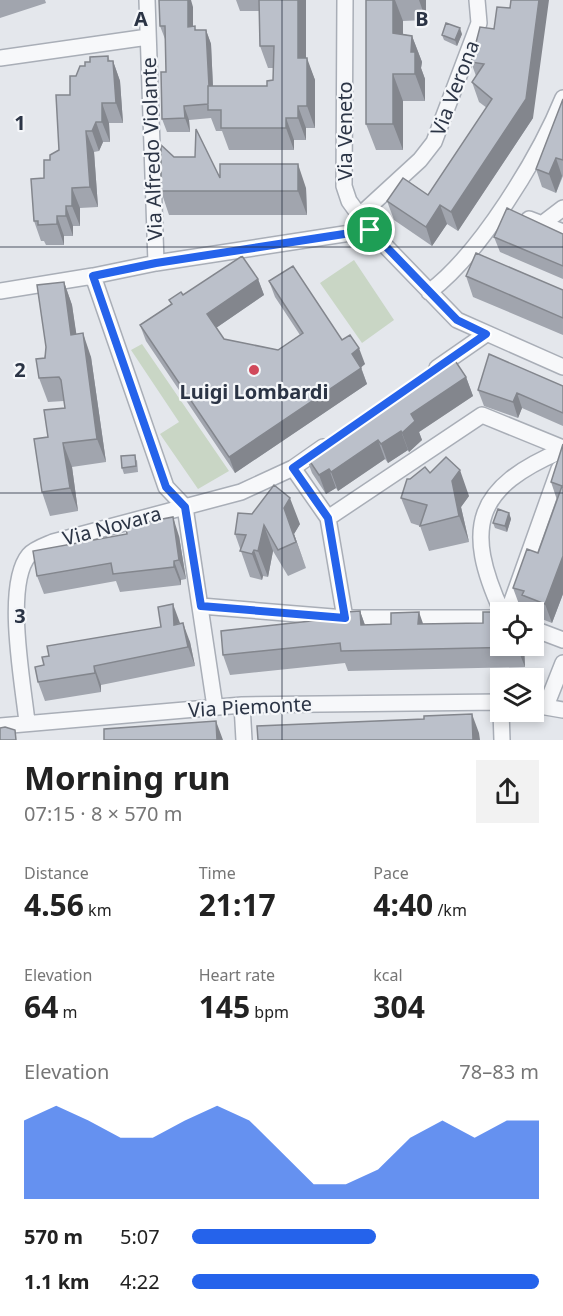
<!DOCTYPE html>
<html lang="en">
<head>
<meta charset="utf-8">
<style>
  :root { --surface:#fff; --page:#f2f2f2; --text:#222; --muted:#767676; --accent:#2563eb }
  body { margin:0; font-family:"Noto Sans",sans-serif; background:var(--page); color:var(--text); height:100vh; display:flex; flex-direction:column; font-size:22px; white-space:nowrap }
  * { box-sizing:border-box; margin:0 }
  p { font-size:20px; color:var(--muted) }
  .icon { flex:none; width:33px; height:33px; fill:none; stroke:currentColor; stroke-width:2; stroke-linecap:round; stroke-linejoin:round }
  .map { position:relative; height:740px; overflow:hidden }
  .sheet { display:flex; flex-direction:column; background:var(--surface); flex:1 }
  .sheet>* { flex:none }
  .tools { position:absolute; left:490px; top:602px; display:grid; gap:12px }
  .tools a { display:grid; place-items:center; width:54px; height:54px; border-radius:0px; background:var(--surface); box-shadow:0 3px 9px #0003; font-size:30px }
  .pin { position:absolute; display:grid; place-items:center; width:51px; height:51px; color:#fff; margin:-26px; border:3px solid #fff; border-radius:50%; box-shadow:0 2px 6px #0007 }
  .round { display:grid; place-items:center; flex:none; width:63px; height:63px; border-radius:0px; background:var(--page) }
  .summary { display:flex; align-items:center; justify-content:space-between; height:102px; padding:0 24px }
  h1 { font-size:33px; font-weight:700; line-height:45px }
  .stats { display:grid; grid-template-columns:repeat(3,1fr); gap:9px; height:102px; padding:6px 24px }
  .stats div { display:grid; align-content:center }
  .stats b { font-size:30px; font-weight:700 }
  .stats small { font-size:16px; font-weight:400 }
  .stats p { font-size:16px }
  .chart { height:168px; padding:12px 24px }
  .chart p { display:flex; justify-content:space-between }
  .chart svg { width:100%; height:108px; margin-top:6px; fill:var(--accent); opacity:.7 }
  ul { padding:0 24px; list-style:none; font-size:20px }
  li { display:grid; grid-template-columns:96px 72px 1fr; align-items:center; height:45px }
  li i { height:15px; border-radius:8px; background:var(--accent) }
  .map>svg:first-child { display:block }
  .park { fill:#c9d6c5 }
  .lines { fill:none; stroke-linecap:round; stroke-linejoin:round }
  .street-casing { stroke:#a9aeb7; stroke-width:18 }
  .street { stroke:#f7f8fa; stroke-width:15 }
  .wall { fill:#a1a5ae }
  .shaded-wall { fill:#83868d }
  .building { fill:#bbc0ca; stroke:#83868d; stroke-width:1.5 }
  .route-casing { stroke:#fff; stroke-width:12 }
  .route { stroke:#2563eb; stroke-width:8 }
  .grid { fill:none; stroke:#2b3445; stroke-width:1.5; stroke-opacity:0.55 }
  .poi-dot { fill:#d1495b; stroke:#f4f6f9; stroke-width:2 }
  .labels { text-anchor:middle; stroke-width:4.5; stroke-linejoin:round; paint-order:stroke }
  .street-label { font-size:20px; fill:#2b3445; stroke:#f4f6f9 }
  .poi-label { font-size:20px; font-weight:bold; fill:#2b3445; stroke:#f4f6f9 }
  .grid-label { font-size:20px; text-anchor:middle; font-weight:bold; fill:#2b3445; stroke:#f4f6f9; stroke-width:4.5; stroke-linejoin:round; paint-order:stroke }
</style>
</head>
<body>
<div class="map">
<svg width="563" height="740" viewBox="0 0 563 740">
  <rect width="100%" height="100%" fill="#e4e7ec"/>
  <path class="park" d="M354 260 394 320 362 343 320 283Z
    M142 344 229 471 198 489 160 434 179 422 131 350Z"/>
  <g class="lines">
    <defs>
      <path id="street" d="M147 0 156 263
        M345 0 344 186 349 201 370 230 457 320 563 367
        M0 58 148 37
        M359 216 420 160 434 142 479 23 477 0
        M529 219 563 232
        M542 224 563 208
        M93 276 166 487 185 507 215 707
        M0 291 93 276 156 263 370 230
        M429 292C480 254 539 157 563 98
        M437 368 486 334
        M293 468 328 518 345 618
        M328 518 482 415 563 448
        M201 606 345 618H501
        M502 612C463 527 475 487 563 450
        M508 612 559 469
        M534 629 563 640
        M242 705 244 740
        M534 705 563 710
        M546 706 563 663
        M501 711 502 740
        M27 722C23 683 4 585 29 555 34 549 46 545 53 542L241 492 293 468 323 447
        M0 726 242 705 501 702"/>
    </defs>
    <use href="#street" class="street-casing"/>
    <use href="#street" class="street"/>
  </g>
  <path class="wall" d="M0 0H45L46 3 0 18Z
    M236 0H306V58L315 80V128H306V140H294V150H229L222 131H216L211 118 189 120 190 132H167L162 119 166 72V39H165L160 26 193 7V26L196 30H206L211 44 213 86H267L273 80V68H268L260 46 259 11H240Z
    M366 0H426V20L403 21V34L412 36 422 62 421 68 425 79V101H403V150H376L366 124Z
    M494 29 533 118 458 231 447 224 432 246 394 220 387 201 428 195 487 108 479 102 472 82 476 76 471 62Z
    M462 34 457 46 444 40 442 35Z
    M110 61H113L120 81 123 123H109L110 142H103L99 151 94 152 98 207 80 208V226H73V236H64V245H46L44 241H41L34 221 44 178 50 160 59 150 70 95 76 76 85 66Z
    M563 99V176L556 193 542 187 536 169Z
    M174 157 220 178 306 188 307 215H169L161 191Z
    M563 234V279L500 252 494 237Z
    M466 276 563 290V335L473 297Z
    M258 279 264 295 216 328 224 339 278 350 300 335 275 297 269 281 342 340 365 364 361 367 367 384 235 473 146 341 140 325 171 304 169 300 183 295Z
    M64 282 72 305 76 334 91 357 106 462 72 467 78 511 50 516 42 492 48 437 65 408 64 401 48 402 39 378Z
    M466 377 473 396 419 432 422 440 409 452 408 450 388 463 385 459 338 491 336 488 326 494 312 473 305 454Z
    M563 386V426L522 408 518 418 484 406 478 390Z
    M563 444V594L552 623 534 616V612H528L527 609 520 607 513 588 538 553 557 500 551 482Z
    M137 460 138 472 124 474 122 468Z
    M430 473 469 496 461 507 469 542 429 551 420 526 411 523 401 498Z
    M238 513 300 524 294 534 306 568 288 576 273 551 268 577 263 576 262 580 250 577 235 534Z
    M509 513 511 519 507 532 495 528 493 523Z
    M179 536 186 579 181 580V585L120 592 116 581 44 594 37 576Z
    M360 611 365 625 423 624 524 645 525 667 348 671 345 663 230 675 223 655 347 617Z
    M180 624 190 642 195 666 101 685V692L45 701 38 682 44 665Z"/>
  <path class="shaded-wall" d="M188 0H191L193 7V40L188 27Z
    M298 0H306V80L298 58Z
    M393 0H395L403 21V59L393 33Z
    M419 0H426V20Z
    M539 0H549L533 118 458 231 451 212Z
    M460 28 462 34 457 46 455 40Z
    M206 30 211 44 214 110 210 104Z
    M412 36 422 62 421 68 425 79V101L415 74 411 52Z
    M108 56 113 71V61L120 81 123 123 116 103Z
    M307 58 315 80V128L307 106Z
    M393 74 403 101V150L393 124Z
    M102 103 109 123 110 142 102 122Z
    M184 106 189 120 190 132 185 118Z
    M298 106 306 128V140L298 118Z
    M286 118 294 140V150L286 128Z
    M96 122 103 142 99 151 92 131Z
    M86 131 94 152 98 207 90 187Z
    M556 158 562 176 556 193 549 174Z
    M298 164 306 188 307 215 298 191Z
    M72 188 80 208V226L72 206Z
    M440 205 447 224 432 246 426 227Z
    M66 206 73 226V236L66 216Z
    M57 216 64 236V245L57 224Z
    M258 279 264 295 213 330 207 314Z
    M64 282 72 305 80 358 71 335Z
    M83 333 91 357 106 462 97 439Z
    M359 348 365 364 358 370 352 354Z
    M361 368 367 384 235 473 229 457Z
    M466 377 473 396 419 432 422 440 409 452 402 433 411 414Z
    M517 393 522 408 518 418 513 402Z
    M401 431 408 450 388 463 381 444Z
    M378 440 385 459 338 491 331 472Z
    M63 443 72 467 78 511 70 488Z
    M329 469 336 488 326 494 319 475Z
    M460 470 469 496 461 507 469 542 459 516 452 481Z
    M290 498 300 524 294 534 306 568 284 508Z
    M509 513 511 519 507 532 505 526Z
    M173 517 179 536 186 579 179 560Z
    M264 525 273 551 268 577 258 551Z
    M254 550 263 576 262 580 252 554Z
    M563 556V594L552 623 545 604Z
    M174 561 181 580V585L174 567Z
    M173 604 180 623 174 625Z
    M360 611 367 631 361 625Z
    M419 612 426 632 418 624Z
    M183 623 190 642 195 666 188 647Z
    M517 645H524L525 667 517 647Z
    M94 666 101 685V692L95 673Z
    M472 714 479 733 480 740H473Z
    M216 721 223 740H217Z"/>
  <path class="building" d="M159 0H188V27L195 26V30H206L209 86H208V104L184 106 185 118 162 119 161 72H166L165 26H160Z
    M259 0H298V58H307V106H298V118H286V128H221V110H208V86H267V81L273 80 274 46H260Z
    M366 0H393V33L412 36 411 52H415V74H393V124H366Z
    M511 0H539L526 99 451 212 440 205 426 227 387 201 403 178 428 195 492 99 472 82 484 64 471 62 480 27 494 29 497 7 510 8Z
    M446 23 460 28 455 40 442 35Z
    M108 56V61H113L116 103H102V122H96L92 131H86L90 187 72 188V206H66V216H57V224L38 225V221H34L31 179 44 178V160H50V155L59 150 56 95H70V76H76L80 66H85V62H90V57Z
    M563 99V160L556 158 549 174 536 169Z
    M196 129 220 178V164H298V191H161V145L174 157H195Z
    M507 208 563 234V266L494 237Z
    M476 253 563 290V318L466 276Z
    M242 256 258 279 207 314 224 339 278 350 303 333 269 281 293 266 342 340 350 335 359 348 352 354 361 368 229 457 140 325 172 304 169 300 181 292 183 295Z
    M64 282 71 335 83 333 97 439 63 443 70 488 42 492 34 439 48 437 44 410 65 408 61 380 59 377 39 378 36 359 45 358 46 347 37 285Z
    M489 354 563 386V413L517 393 513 402 478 390Z
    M452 356 466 377 411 414 415 421 402 433 401 431 381 444 378 440 331 472 329 469 319 475 305 454Z
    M563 444V556L545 604 522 595 524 591 513 588 527 549 538 553 562 486 551 482Z
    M135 455 136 466 122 468 121 456Z
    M446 457 460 470 452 481 459 516 420 526 427 505 401 498 407 479H410L425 467 430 473Z
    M274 485 290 498 284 508 296 542 278 550 264 525 258 551 254 550 252 554 240 551 246 535 235 534 238 513 252 514Z
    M498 509 509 513 505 526 493 523Z
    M173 517 179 560 174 561V567L113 574 111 563 37 576 33 551 127 534 126 526Z
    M173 604 174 625 183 623 188 647 94 666 95 673 38 682 35 667 44 665 42 657 49 656 47 646 161 627 158 607Z
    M360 611 361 625 391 624V613L419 612 418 624 483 623V612H501V645H517V647L341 651 340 643 223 655 221 631 347 617V612Z
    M472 714 473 740H258L257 726 424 719V716Z
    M216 721 217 740H104V729Z
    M5 727 15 730 16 740H0V728Z"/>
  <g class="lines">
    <defs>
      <path id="route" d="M370 230 457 320 486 334 293 468 328 518 345 618 201 606 185 507 166 487 93 276 156 263Z"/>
    </defs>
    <use href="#route" class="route-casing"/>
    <use href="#route" class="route"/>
  </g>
  <path class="grid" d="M282 0V740M0 247H563M0 493H563"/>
  <circle class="poi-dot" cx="254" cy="370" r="6"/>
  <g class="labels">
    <g class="street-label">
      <text transform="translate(455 88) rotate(-69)" y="7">Via Verona</text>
      <text transform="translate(345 131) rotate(-90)" y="7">Via Veneto</text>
      <text transform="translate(152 149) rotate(-92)" y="7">Via Alfredo Violante</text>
      <text transform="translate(112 526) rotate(-15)" y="7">Via Novara</text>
      <text transform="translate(250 707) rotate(-3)" y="7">Via Piemonte</text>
    </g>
    <g class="poi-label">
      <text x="254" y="399">Luigi Lombardi</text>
    </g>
  </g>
  <g class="grid-label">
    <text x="141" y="26">A</text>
    <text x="422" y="26">B</text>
    <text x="20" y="130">1</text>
    <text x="20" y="377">2</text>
    <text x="20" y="623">3</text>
  </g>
</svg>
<div class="tools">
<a><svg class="icon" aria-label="locate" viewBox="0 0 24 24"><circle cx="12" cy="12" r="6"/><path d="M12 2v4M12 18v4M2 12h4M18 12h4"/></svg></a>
<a><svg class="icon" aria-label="layers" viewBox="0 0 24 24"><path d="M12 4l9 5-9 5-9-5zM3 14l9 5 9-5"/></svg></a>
</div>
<div class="pin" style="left:370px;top:230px;background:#1e9e55"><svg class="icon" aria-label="arrive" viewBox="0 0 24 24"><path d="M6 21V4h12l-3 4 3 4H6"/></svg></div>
</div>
<section class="sheet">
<div class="summary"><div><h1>Morning run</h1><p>07:15 · 8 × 570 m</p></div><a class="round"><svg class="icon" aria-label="share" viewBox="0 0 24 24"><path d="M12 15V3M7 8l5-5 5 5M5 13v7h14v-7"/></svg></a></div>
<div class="stats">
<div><p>Distance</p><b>4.56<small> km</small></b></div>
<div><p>Time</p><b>21:17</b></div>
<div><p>Pace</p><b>4:40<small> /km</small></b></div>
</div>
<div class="stats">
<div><p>Elevation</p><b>64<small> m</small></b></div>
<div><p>Heart rate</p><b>145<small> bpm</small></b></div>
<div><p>kcal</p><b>304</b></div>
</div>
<div class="chart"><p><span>Elevation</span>78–83 m</p>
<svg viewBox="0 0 160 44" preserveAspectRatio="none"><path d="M0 44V12L10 6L20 12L30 19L40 19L50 12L60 6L70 12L80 25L90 38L100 38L110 32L120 19L130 12L140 19L150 12L160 12V44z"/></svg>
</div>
<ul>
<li><b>570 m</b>5:07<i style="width:53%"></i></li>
<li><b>1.1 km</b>4:22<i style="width:100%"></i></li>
</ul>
</section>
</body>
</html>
